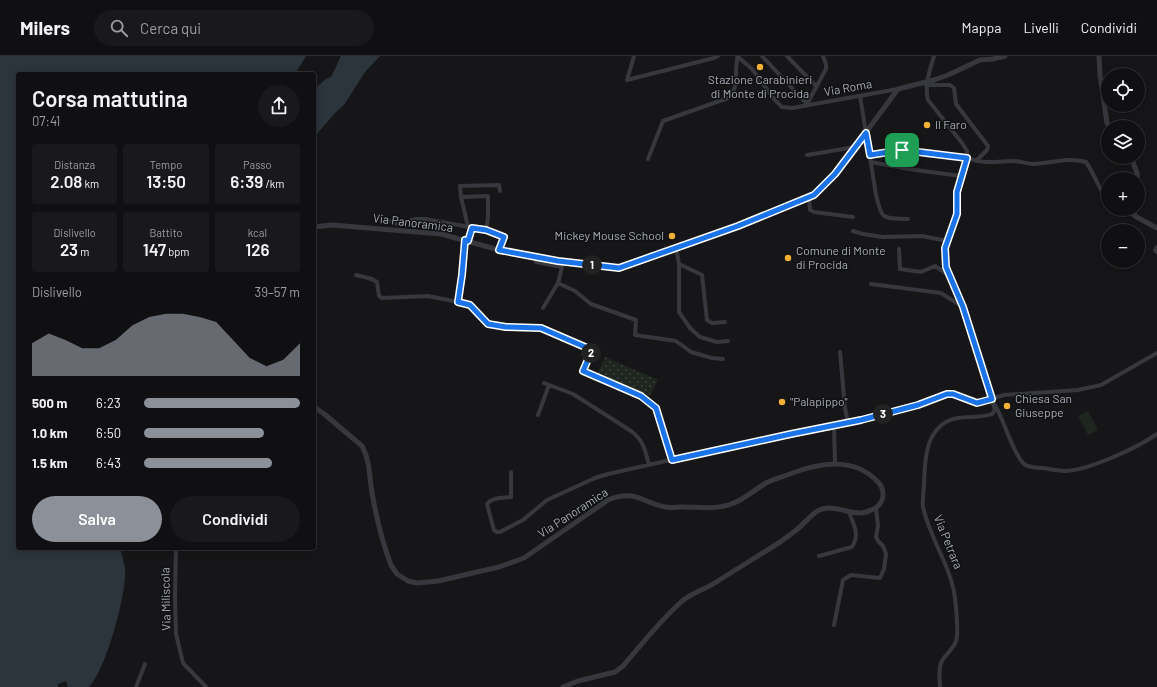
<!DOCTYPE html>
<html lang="it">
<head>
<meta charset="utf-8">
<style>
  :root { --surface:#101012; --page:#19191b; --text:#f1f3f6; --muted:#9c9d9f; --line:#303032; --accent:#8c9099 }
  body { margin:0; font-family:Barlow,sans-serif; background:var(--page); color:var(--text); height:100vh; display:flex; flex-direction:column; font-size:15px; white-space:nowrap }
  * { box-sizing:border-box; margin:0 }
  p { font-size:13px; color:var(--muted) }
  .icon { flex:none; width:22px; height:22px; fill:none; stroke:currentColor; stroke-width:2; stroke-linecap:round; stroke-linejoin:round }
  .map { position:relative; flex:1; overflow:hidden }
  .drawer { position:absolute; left:16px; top:16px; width:300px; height:478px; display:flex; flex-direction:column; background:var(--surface); border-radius:4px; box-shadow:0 2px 10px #0003,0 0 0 1px var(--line) }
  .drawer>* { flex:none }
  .fabs { position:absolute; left:1101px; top:12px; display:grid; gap:8px }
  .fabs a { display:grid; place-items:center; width:44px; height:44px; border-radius:50%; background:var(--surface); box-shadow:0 2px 10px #0003,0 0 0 1px var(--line); font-size:20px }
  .pin { position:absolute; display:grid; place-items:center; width:34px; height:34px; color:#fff; margin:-17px; border-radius:8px; box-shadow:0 2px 6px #0006 }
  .km { position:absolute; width:20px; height:20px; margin:-10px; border-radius:50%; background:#222; color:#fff; font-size:11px; line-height:20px; text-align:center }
  .round { display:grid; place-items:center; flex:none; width:42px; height:42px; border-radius:21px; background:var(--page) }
  .summary { display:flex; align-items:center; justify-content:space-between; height:68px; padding:0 16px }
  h1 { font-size:22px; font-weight:600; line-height:30px }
  .figures { display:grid; grid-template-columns:repeat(3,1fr); gap:6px; height:68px; padding:4px 16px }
  .figures div { display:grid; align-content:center; border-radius:4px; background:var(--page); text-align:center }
  .figures b { font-size:17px; font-weight:600 }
  .figures small { font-size:11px; font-weight:400 }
  .figures p { font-size:11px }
  .chart { height:112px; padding:8px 16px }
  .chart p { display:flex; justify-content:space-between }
  .chart svg { width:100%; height:72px; margin-top:4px; fill:var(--accent); opacity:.7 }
  .primary-button { display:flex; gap:8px; margin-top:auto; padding:8px 16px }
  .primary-button a { flex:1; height:46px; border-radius:24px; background:var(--accent); color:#fff; font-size:16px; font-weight:600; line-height:46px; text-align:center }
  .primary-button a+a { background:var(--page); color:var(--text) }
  ul { padding:0 16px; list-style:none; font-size:13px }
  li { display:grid; grid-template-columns:64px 48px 1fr; align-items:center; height:30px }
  li i { height:10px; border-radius:5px; background:var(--accent) }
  header { display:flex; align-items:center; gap:24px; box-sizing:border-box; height:56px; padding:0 20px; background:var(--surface); border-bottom:1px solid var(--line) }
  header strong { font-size:19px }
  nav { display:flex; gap:22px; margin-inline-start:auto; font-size:14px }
  .search { width:280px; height:36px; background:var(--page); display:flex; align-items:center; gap:10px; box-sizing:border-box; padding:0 14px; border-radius:22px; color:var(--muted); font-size:15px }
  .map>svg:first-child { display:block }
  .grass { fill:url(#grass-dots) }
  .garden { fill:#1e261f }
  .water { fill:#2c353c }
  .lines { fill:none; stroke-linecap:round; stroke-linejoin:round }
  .minor { stroke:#37383d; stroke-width:4 }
  .tertiary { stroke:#37383d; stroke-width:5 }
  .tertiary-bridge { stroke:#37383d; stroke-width:5 }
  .route-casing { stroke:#fff; stroke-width:8 }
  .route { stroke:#1a73e8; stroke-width:5 }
  .poi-dot { fill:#f2b134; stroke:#111113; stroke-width:1.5 }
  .labels { text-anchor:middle; stroke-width:3; stroke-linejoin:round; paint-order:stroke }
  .poi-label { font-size:12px; fill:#a8adb8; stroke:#111113; text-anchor:start }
  .street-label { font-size:12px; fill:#a8adb8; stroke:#111113 }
</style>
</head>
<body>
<header>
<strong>Milers</strong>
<div class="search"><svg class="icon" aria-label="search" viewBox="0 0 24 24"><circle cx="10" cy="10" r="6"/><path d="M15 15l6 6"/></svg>Cerca qui</div>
<nav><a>Mappa</a><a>Livelli</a><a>Condividi</a></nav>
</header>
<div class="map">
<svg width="1157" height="631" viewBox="0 0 1157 631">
  <defs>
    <pattern id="grass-dots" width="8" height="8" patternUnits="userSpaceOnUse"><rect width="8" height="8" fill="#1e261f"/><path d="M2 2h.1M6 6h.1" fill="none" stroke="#3c433d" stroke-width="1.8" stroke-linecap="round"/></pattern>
  </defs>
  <rect width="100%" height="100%" fill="#161618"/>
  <path class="grass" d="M605 301 658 324 649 341 646 338 597 318Z"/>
  <path class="garden" d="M1088 355 1098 374 1088 379 1078 360Z"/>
  <path class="water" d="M0 0H306L295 18H18V492H120C122 499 124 506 125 513 127 537 106 614 89 631H68L66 625 58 628V631H0Z
    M341 0H380L365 16 344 49 336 56 314 81V33L326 23 331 21Z"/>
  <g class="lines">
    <path class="minor" d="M737 0 752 13 774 43 782 51 792 52 898 33
      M762 0 806 47
      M787 0 816 30
      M934 0C930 14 924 29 928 44L962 87 967 95V102L957 136V158L947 185 945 192 946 211 963 251 995 354 992 358C979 363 963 359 950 364 925 375 925 404 924 427 924 435 922 444 923 451 930 483 951 510 955 542 956 552 959 577 956 585 954 593 944 599 941 607 938 615 940 623 940 631
      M627 24 714 2 718 0
      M627 24 634 0
      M926 29H950L954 32 956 48 988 90 987 94 976 105
      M860 40 876 139C882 165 883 162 908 163
      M806 50 826 13V8L823 0
      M807 99 855 91
      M870 99 902 94 967 102C983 108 993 106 1010 105 1018 104 1026 108 1034 108 1052 107 1069 101 1086 106 1095 119 1099 133 1108 146
      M648 103 663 65 728 42C741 30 733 15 738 0
      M871 106 908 113 961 120
      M461 141 488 140V163L486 174
      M809 141 810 154 814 156 853 161
      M1121 153 1135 160
      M377 161 398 168 416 163H425L486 174 504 181 499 194
      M468 171 461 141 460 130 499 129 500 135
      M853 175 863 178 883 181 922 180 947 185
      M468 185 472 172
      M676 191 679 208V256L690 272 700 281 717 286 728 285
      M1157 191 1155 194 1157 196
      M899 193 900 213 921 216 935 210 950 220
      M537 201 536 206 562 211 558 227 575 235 591 248 636 264 635 279 676 285 691 296 712 302 723 303
      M679 208 702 219 707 264 712 267 725 266
      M356 219 372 223 377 226 379 240 382 242 428 240 458 246 470 249 488 268 506 271 541 272 592 294 583 315 641 340 656 352 672 404
      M871 228 941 237 963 251
      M458 246 462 219 465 184
      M543 252 558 227
      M840 296 845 352 848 367
      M544 327 573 338 631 375C644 385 645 394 649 409
      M995 349C1004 364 1012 395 1023 407 1027 411 1037 412 1043 412 1050 413 1059 415 1067 415 1091 413 1137 392 1157 378
      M538 359 549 329
      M834 370 835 407
      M511 416V441C503 442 492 441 487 448L494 474 497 476H500L523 464 547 444 595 422 608 418 791 377 861 364 918 349 947 338H953L977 347 1004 339 1078 334 1101 329 1157 297
      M176 492 175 540 176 578 183 607 206 631
      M819 500 852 491C860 479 854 469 849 456
      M834 569 843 524 851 519 880 522 884 513 886 498 883 490 878 485 876 481 878 470 876 452
      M136 631 145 608"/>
    <path class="tertiary" d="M1099 0 1100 19 1107 67 1109 71
      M934 24 948 19 980 4 993 3 1005 0
      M1131 101 1137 117V123
      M1134 153 1135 160 1157 172
      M314 171 332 169 441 178 499 194 558 205 619 212 738 170 814 139 835 118 898 33 922 27
      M314 351 323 357 362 390C371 406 369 425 373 442 377 464 383 488 391 509L397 518 408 525 417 527 438 525 499 511 524 502 608 444C635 433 641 446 665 451 670 452 676 451 681 451 697 451 716 454 731 448 744 444 754 434 766 427 773 423 782 421 790 418 819 407 854 400 878 426 884 432 885 442 879 449 877 451 874 453 871 454 853 464 834 444 816 456 809 461 803 469 795 475 785 483 773 491 761 498 745 508 729 518 713 528 703 534 689 538 680 547 659 566 641 589 623 610L615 616 578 625 563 631"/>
    <path class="tertiary-bridge" d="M922 27 934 24"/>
  </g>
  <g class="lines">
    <defs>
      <path id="route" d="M866 77 870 99 902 94 967 102 957 136V158L945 192 946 211 963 251 992 343 977 347 953 338H947L918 349 861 364 791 378 672 404 656 352 641 340 583 315 592 294 541 272 506 271 488 268 470 249 458 246 462 219 465 184 468 185 472 172 486 174 504 181 499 194 558 205 619 212 738 170 814 139 835 118Z"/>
    </defs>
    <use href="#route" class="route-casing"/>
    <use href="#route" class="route"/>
  </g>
  <g class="poi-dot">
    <circle cx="760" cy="11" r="4"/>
    <circle cx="927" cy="69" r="4"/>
    <circle cx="672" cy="180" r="4"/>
    <circle cx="788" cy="202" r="4"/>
    <circle cx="782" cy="346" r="4"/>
    <circle cx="1007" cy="350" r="4"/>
  </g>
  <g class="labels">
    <g class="poi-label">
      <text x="760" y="28" text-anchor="middle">Stazione Carabinieri<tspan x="760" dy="14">di Monte di Procida</tspan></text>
      <text x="935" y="73">Il Faro</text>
      <text x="664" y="184" text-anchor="end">Mickey Mouse School</text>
      <text x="796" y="199">Comune di Monte<tspan x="796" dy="14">di Procida</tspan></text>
      <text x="1015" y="347">Chiesa San<tspan x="1015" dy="14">Giuseppe</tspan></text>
      <text x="790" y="350">"Palapippo"</text>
    </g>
    <g class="street-label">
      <text transform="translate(848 32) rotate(-10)" y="4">Via Roma</text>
      <text transform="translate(413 167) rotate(7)" y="4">Via Panoramica</text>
      <text transform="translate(573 457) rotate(-33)" y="4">Via Panoramica</text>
      <text transform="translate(948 486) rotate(68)" y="4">Via Petrara</text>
      <text transform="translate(166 543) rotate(-91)" y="4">Via Miliscola</text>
    </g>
  </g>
</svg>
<div class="fabs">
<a><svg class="icon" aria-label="locate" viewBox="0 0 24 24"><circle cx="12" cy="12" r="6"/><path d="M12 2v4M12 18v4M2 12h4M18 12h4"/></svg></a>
<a><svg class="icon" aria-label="layers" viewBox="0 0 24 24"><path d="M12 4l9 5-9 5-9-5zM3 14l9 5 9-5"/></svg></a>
<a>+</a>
<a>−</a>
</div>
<div class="pin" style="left:902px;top:94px;background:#1e9e55"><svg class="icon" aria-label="arrive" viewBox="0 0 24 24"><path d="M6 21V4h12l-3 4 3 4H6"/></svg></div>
<b class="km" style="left:592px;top:209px">1</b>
<b class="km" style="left:591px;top:297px">2</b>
<b class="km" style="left:883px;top:358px">3</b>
<section class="drawer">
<div class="summary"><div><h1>Corsa mattutina</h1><p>07:41</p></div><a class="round"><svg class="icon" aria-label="share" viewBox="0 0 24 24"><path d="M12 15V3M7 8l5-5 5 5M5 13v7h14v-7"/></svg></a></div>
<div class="figures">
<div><p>Distanza</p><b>2.08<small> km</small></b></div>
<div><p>Tempo</p><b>13:50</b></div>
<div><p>Passo</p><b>6:39<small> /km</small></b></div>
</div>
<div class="figures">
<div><p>Dislivello</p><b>23<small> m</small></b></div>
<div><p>Battito</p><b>147<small> bpm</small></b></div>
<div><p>kcal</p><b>126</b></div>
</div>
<div class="chart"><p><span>Dislivello</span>39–57 m</p>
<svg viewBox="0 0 160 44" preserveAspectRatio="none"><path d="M0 44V24L10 18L20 22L30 27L40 27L50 22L60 13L70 8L80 6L90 6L100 8L110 11L120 22L130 33L140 38L150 34L160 24V44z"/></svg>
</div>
<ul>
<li><b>500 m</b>6:23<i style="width:100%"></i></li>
<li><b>1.0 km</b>6:50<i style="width:77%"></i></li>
<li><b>1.5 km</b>6:43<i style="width:82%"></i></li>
</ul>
<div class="primary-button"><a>Salva</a><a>Condividi</a></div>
</section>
</div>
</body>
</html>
